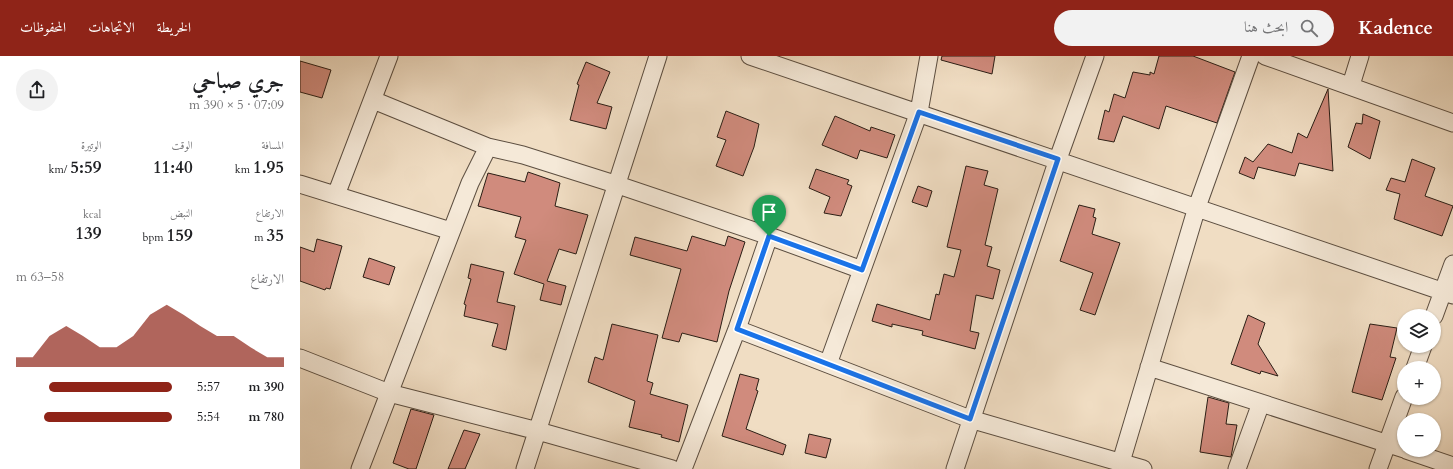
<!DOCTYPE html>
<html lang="ar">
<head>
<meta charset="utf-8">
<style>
  :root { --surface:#fff; --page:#f2f2f2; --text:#202124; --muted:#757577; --accent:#8f2418 }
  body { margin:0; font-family:Cardo,Amiri,serif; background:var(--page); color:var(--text); direction:rtl; height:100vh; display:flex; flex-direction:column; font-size:15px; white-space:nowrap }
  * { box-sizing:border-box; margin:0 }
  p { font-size:13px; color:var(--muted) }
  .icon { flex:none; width:22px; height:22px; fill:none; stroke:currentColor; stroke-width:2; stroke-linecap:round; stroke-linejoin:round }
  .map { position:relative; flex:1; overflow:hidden; direction:ltr }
  .details { display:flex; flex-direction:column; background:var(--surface); width:300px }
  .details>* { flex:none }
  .tools { position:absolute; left:1097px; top:253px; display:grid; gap:8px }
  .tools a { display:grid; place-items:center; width:44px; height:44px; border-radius:50%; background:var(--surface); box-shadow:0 1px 3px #0004; font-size:20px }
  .pin { position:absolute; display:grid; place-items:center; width:34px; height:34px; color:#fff; margin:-41px -17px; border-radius:50% 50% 50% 0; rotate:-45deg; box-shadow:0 0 4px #0007 }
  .pin .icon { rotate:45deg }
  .round { display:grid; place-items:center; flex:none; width:42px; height:42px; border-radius:21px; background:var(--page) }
  .summary { display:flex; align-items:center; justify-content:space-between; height:68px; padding:0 16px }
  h1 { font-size:22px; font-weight:600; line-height:30px }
  .stats { display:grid; grid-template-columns:repeat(3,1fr); gap:6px; height:68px; padding:4px 16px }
  .stats div { display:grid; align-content:center }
  .stats b { font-size:17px; font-weight:600 }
  .stats small { font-size:11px; font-weight:400 }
  .stats p { font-size:11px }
  .chart { height:112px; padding:8px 16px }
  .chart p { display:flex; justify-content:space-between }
  .chart svg { width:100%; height:72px; margin-top:4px; fill:var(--accent); opacity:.7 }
  ul { padding:0 16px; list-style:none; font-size:13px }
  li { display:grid; grid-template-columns:64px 48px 1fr; align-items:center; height:30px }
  li i { height:10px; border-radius:5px; background:var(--accent) }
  header { display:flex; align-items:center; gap:24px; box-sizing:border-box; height:56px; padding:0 20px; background:var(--accent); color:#fff }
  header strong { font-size:19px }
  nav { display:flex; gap:22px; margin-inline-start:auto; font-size:14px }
  .search { width:280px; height:36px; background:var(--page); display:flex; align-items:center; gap:10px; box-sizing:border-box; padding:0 14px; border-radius:22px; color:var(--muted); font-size:15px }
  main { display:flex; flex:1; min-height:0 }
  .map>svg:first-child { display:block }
  .building { fill:#d08b7d; stroke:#2b1e15 }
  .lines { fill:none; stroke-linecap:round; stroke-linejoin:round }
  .minor-casing { stroke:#5c4e40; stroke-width:19 }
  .minor { stroke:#f5e9d8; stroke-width:17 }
  .route-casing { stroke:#fff; stroke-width:8 }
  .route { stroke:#1a73e8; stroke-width:5 }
</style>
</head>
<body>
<header>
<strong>Kadence</strong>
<div class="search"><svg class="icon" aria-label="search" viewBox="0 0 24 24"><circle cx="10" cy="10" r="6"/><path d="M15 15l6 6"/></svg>ابحث هنا</div>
<nav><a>الخريطة</a><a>الاتجاهات</a><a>المحفوظات</a></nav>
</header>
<main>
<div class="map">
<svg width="1153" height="413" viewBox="0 0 1153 413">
  <rect width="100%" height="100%" fill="#f0ddc3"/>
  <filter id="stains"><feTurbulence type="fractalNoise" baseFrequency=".005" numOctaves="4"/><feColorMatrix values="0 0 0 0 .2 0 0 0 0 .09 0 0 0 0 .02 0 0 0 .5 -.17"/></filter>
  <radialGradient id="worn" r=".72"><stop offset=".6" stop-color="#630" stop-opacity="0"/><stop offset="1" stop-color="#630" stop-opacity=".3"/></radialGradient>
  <path class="building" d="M642 0H695L692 18 641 4Z
    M859 0H893L935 16 917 67 866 50 859 73 823 60 814 86 798 83 805 54 809 56 814 38 825 42 833 16 850 19V16L854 18Z
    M0 5 31 14 22 42 0 36Z
    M286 6 310 16 297 47 312 51 306 73 270 64 279 29 277 28Z
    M1028 33 1033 115 999 107 995 120 958 111 954 123 939 117 945 101 953 106 968 88 992 97 998 77 1007 82Z
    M426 55 459 68 454 91 443 120 416 110 426 84 417 81Z
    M1063 58 1080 65 1070 103 1048 91 1056 67 1062 68Z
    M535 60 570 75 571 71 595 79 587 102 560 94 557 103 522 89Z
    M1112 103 1135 112 1125 140 1153 150 1142 180 1094 163 1100 138 1086 134 1091 122 1105 126Z
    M666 110 688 115 684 129 698 133 685 189 692 191 687 210 700 214 693 243 676 239 670 275 679 277 675 293 622 279 623 275 592 268V271L572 265 577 248 630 264 636 238 639 239 644 218 654 221 661 194 647 191Z
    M516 113 549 124 547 128 552 130 541 160 524 157 530 141 509 132Z
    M228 116 260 127 255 150 288 159 276 198 259 193 247 225 266 230 261 249 240 244 244 228 214 218 226 184 215 181 221 161 178 150 188 117 225 126Z
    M618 130 632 135 627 151 612 146Z
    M779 149 795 153 793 161 796 162 792 178 820 187 795 259 780 254 793 217 760 205Z
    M392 180 425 190 428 180 445 186 429 235 417 286 382 277 379 286 362 282 381 213 330 199 335 181 387 195Z
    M17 183 42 190 30 233 26 232 25 234 0 225V191L14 196Z
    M69 202 95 211 89 229 63 221Z
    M171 208 204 216 197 246 215 250 206 294 192 290 198 268 164 260 166 249 164 248 171 223 168 222Z
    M948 259 965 267 958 288 978 320 961 315 960 318 931 308Z
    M312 268 358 279 347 325 353 327 350 338 388 349 379 386 361 381 362 379 329 371 335 345 288 326 295 301 303 304Z
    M1070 268 1097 272 1090 301 1096 302 1082 344 1052 336Z
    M440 318 459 323 456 334 458 335 446 373 486 389 483 399 422 380Z
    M908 341 929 347 926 368 937 369 931 401 900 396Z
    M111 353 134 359 116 413H109L93 407Z
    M164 374 180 378 165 413H148Z
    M509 378 531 383 526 402 505 397Z"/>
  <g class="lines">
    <defs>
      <path id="minor" d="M450 0 1153 239
        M965 0 1153 67
        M1051 29 1060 0
        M73 44 188 91 223 99 318 129 469 180 562 214
        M0 128 151 175
        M36 139 89 0
        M1134 260 1153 208
        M437 273 670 363 843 413
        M0 302 89 337 238 375 372 413
        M528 308 619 56 629 0
        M849 311 1104 393
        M1115 312 1123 290
        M1106 394 1153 410
        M821 406 897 151 951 0
        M60 413 170 127 188 91
        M225 413 358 0
        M383 413 437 273 469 180
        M655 413 758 103 795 0
        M937 413 961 347
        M1078 413 1104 341"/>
    </defs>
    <use href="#minor" class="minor-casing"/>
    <use href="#minor" class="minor"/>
  </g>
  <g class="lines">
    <defs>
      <path id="route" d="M619 56 758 103 670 363 437 273 469 180 562 214Z"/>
    </defs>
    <use href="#route" class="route-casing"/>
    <use href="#route" class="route"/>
  </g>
  <rect width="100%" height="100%" filter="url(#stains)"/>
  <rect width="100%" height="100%" fill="url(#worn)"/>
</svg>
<div class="tools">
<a><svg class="icon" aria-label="layers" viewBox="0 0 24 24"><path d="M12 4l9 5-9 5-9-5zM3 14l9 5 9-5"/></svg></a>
<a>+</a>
<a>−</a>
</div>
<div class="pin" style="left:469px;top:180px;background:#1e9e55"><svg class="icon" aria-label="arrive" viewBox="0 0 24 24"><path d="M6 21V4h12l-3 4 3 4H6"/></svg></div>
</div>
<section class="details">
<div class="summary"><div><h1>جري صباحي</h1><p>07:09 · 5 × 390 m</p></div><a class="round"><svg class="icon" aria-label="share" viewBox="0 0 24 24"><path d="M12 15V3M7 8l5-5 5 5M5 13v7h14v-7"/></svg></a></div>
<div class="stats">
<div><p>المسافة</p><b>1.95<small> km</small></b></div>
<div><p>الوقت</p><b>11:40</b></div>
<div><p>الوتيرة</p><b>5:59<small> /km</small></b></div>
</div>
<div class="stats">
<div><p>الارتفاع</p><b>35<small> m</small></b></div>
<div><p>النبض</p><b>159<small> bpm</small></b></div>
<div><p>kcal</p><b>139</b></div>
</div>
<div class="chart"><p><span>الارتفاع</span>58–63 m</p>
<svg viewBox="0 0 160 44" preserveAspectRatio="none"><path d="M0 44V38L10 38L20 25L30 19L40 25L50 32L60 32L70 25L80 12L90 6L100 12L110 19L120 25L130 25L140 32L150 38L160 38V44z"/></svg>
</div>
<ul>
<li><b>390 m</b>5:57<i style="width:79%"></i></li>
<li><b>780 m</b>5:54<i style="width:82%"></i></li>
</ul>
</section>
</main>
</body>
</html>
